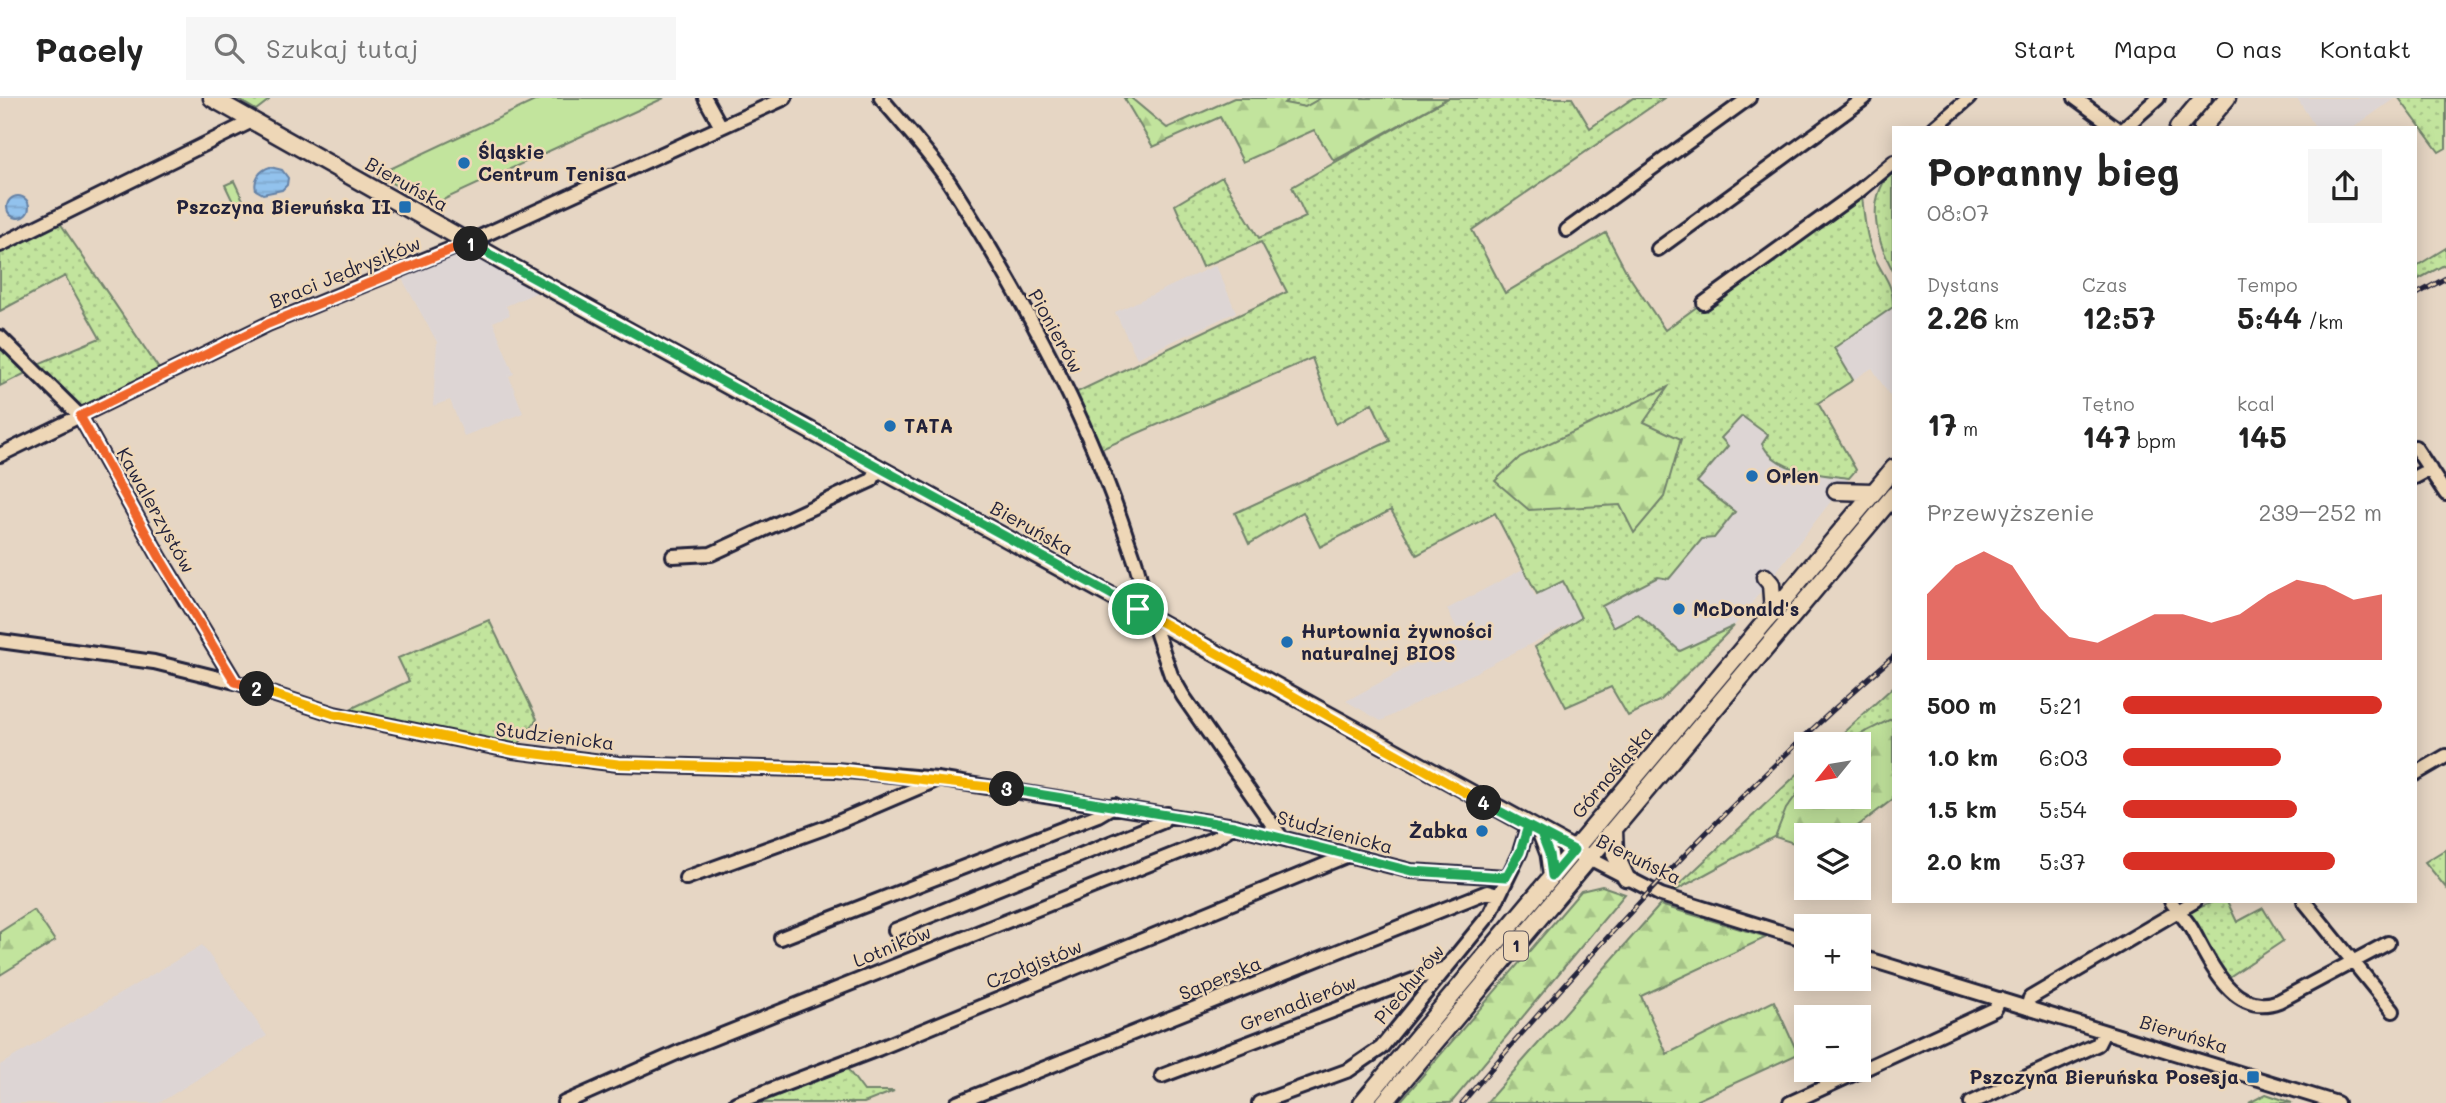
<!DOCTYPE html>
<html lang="pl">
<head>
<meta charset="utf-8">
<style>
  :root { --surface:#fff; --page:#f6f6f6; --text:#222; --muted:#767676; --line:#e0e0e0; --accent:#d93025 }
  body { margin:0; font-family:Mali,sans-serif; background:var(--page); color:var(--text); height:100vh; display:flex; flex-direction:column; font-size:26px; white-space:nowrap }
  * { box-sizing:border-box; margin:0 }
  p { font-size:23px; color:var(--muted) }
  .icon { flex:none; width:38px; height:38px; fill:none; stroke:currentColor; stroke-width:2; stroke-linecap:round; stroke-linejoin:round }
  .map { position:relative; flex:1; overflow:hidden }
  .details { position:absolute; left:1892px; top:28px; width:525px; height:777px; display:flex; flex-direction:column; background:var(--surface); border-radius:0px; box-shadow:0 4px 18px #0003 }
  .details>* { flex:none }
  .needle { width:46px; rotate:240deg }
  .buttons { position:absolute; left:1794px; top:634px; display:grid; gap:14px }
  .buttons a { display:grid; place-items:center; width:77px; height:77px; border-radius:0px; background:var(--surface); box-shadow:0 4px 18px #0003; font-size:35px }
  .pin { position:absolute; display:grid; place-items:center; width:60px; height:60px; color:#fff; margin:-30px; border:4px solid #fff; border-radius:50%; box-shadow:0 2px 7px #0007 }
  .km { position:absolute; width:35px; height:35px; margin:-18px; border-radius:50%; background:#222; color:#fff; font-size:19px; line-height:35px; text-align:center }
  .round { display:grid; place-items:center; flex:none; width:74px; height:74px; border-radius:0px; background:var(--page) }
  .head { display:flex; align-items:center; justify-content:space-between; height:119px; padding:0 35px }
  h1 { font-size:38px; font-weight:700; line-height:52px }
  .figures { display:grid; grid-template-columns:repeat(3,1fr); gap:10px; height:119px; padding:7px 35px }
  .figures div { display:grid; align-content:center }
  .figures b { font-size:30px; font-weight:700 }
  .figures small { font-size:19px; font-weight:400 }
  .figures p { font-size:19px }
  .chart { height:196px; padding:14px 35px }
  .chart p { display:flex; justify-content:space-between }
  .chart svg { width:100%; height:126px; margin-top:7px; fill:var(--accent); opacity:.7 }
  ul { padding:0 35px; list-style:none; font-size:23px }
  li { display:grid; grid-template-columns:112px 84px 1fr; align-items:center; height:52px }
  li i { height:18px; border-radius:9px; background:var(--accent) }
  header { display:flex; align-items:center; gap:42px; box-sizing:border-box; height:98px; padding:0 35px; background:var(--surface); border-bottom:2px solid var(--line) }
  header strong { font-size:33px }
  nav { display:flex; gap:38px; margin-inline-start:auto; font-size:24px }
  .search { width:490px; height:63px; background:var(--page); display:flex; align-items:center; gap:18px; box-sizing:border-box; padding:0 24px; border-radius:0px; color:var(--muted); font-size:26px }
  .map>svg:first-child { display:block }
  .built { fill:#ddd5d4 }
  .grass { fill:url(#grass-dots); stroke:#72836c; stroke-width:2 }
  .forest { fill:url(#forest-firs); stroke:#72836c; stroke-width:2 }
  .green { fill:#c2e49d; stroke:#72836c; stroke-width:2 }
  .water { fill:url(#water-rules); stroke:#6582a6; stroke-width:2 }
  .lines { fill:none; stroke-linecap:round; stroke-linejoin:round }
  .minor-casing { stroke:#22223b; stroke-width:18 }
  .major-casing { stroke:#22223b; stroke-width:21 }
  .minor { stroke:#eed7b7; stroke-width:12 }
  .major { stroke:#eed7b7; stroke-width:16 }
  .rail-casing { stroke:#22223b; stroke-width:5 }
  .rail { stroke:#eed7b7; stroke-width:2.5; stroke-dasharray:8; stroke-linecap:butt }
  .split-1-casing { stroke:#fff; stroke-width:14 }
  .split-2-casing { stroke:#fff; stroke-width:14 }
  .split-3-casing { stroke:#fff; stroke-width:14 }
  .split-4-casing { stroke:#fff; stroke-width:14 }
  .split-5-casing { stroke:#fff; stroke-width:14 }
  .split-1 { stroke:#22a559; stroke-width:9 }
  .split-2 { stroke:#f0652b; stroke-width:9 }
  .split-3 { stroke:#f5b400; stroke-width:9 }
  .split-4 { stroke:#22a559; stroke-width:9 }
  .split-5 { stroke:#f5b400; stroke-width:9 }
  .poi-dot { fill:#1f6fb2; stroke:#eed7b7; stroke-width:2.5 }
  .labels { text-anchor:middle; stroke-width:5; stroke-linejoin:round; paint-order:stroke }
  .shield { fill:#eed7b7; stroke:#5f5860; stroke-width:2 }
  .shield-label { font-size:18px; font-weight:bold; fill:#22223b }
  .poi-label { font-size:19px; font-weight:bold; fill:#22223b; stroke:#eed7b7; text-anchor:start }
  .street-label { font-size:19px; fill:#22223b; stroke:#eed7b7 }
</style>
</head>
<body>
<header>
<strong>Pacely</strong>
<div class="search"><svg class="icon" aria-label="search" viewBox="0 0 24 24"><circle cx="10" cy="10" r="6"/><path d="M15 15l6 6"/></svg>Szukaj tutaj</div>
<nav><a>Start</a><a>Mapa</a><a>O nas</a><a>Kontakt</a></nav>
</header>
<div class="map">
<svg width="2446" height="1005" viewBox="0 0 2446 1005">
  <defs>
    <pattern id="grass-dots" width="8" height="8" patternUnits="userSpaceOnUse" patternTransform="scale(1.75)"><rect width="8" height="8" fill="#c2e49d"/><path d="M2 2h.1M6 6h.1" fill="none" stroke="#a6c388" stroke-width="1.8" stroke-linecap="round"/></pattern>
    <pattern id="forest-firs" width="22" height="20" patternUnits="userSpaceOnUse" patternTransform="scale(1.75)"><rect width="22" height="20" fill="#c2e49d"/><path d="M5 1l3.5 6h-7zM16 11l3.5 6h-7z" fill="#a6c388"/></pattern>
    <pattern id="water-rules" width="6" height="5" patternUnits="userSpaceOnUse" patternTransform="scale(1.75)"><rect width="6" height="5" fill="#92c2ed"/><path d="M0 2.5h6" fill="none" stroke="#7ea6cc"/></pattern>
  </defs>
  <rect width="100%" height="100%" fill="#e6d6c4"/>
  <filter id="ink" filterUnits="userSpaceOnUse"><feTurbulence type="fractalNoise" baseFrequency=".0143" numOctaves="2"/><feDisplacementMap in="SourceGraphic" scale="14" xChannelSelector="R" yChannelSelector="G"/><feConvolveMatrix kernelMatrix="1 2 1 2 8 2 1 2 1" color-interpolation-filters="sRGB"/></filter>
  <g filter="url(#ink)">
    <path class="built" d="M2297 0H2395L2353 30H2316Z
      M468 150 542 192 506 208 510 217 493 224 514 276 509 278 523 315 464 338 450 302 433 308 437 244 400 177Z
      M1216 167 1236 214 1137 260 1115 214Z
      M1893 209V303L1872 270 1853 282 1833 250Z
      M1742 318 1768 337 1803 374 1849 380 1734 528 1680 553 1638 516 1613 530 1602 508 1658 479 1669 481 1702 440H1714L1735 415 1696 384 1728 349 1721 340Z
      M1523 471 1535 498 1562 484 1581 520 1381 623 1346 603 1462 540 1447 511Z
      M202 847 267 938 159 1005H0V967Z"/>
    <path class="grass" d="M236 0H269V2L256 12Z
      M1290 0H1321L1305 9 1283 5Z
      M1448 0H1572L1590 30 1633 0H1664L1472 132 1505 195 1606 135 1627 175 1665 232 1698 208 1701 213 1862 98C1864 118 1866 139 1874 158 1884 180 1893 184 1893 209L1834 250 1853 282 1818 305 1856 372 1849 380C1820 376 1777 375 1762 346L1768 337 1742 318 1721 340 1728 348 1697 384 1735 414 1714 440 1702 441 1669 481 1658 479 1602 508 1613 529 1638 516 1680 553 1734 528 1661 602 1628 618 1611 589 1566 609 1535 549 1581 520 1563 483 1537 496 1495 415 1417 457 1391 412 1320 449 1303 414 1249 446 1235 415 1390 343 1372 305 1336 326 1312 260 1099 352 1075 295 1287 194 1261 144 1202 169 1175 107 1222 79 1259 140 1306 119 1292 89Z
      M2399 0H2446V50L2439 54Z
      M1893 72V173C1876 141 1865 101 1893 72Z
      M58 122 161 274 81 315 33 268 100 240 65 178 0 213V151Z
      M2446 150V166L2415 183V169Z
      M0 246 28 274 0 288Z
      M489 522 537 621 515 651 344 614 409 583 398 560Z
      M1893 589V674L1858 646H1831Z
      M1806 668V698H1849L1669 796Z
      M2446 751V790L2425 764Z
      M2215 803H2227L2237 824 2263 810 2283 843 2226 881 2187 815Z
      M846 969 864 993H894L864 1005H760Z
      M2266 996 2292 1005H2249Z"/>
    <path class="forest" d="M1124 0H1131L1167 30 1234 0H1290L1284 5 1305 9 1321 0H1448L1334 63 1314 32 1243 64 1220 19 1153 49Z
      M1668 289 1644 324 1681 341 1664 399 1634 435 1620 407 1529 412 1495 383 1520 359Z
      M1893 620V701L1846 737H1806V749L1775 739 1786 711 1806 684V698H1858V646H1841Z
      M1602 788 1625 796 1451 1005H1399L1581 793Z
      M1660 807 1767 839 1641 898 1667 956 1774 903 1798 956 1691 1005H1486Z
      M34 812 55 843 0 877V834Z"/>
    <path class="green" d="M541 0H664L432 107 377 77Z
      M234 83 243 102 234 106 225 87Z"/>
    <path class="water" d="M270 69 282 72 288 80 287 87 282 92 263 96 256 92C253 81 260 72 270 69Z
      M7 109a11 11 0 1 1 22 0a11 11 0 1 1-22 0Z"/>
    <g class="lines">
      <defs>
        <path id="minor" d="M705 0 721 29
          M881 0C904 28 931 56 951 87 1021 197 1086 315 1127 440 1134 461 1148 491 1138 511
          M2075 0 2116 30
          M1934 30 1969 0
          M2124 30 2158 0
          M1567 132 1749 0
          M0 147 252 23
          M1658 151 1865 0
          M1704 205 1859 93 1894 64
          M0 239 80 318 160 460 235 584
          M2415 349 2446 396
          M0 357 268 226 480 139 785 0
          M2415 379 2430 371
          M673 458 711 456 872 382 878 370
          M1162 525 1157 536 1171 577 1183 598 1281 739
          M0 543 154 564 235 584 334 616 513 653 618 666 836 672 937 681 1234 728 1411 773 1506 779
          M2415 676 2446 658
          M1589 760 1661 797 1806 842
          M686 780 824 730 934 683
          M2171 803C2177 813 2185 820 2191 830 2209 861 2232 921 2279 903L2388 845
          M2304 803 2393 913
          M895 832 1162 724 1167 716
          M781 840 1098 717 1115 707
          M1858 858 2337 1005
          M2027 910 2030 900 2195 803
          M1162 978 1445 870
          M564 1005 679 954 1215 740 1234 728
          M736 1005 878 951 1346 758
          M957 1005 1487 794 1498 797
          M1259 1005 1349 972 1381 950 1490 816 1520 754 1528 728
          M1790 1005 1995 911 2000 901
          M1971 1005 2098 946 2104 934"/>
        <path id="major" d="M212 0 512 169 1589 760
          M2178 30 2203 0
          M2202 30 2227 0
          M1836 393 1873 394
          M1765 479 1771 486 1773 513
          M1614 732 1615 756 1626 780
          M1541 735 1549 756 1552 778
          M1362 1005 1894 370
          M1384 1005 1894 397"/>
      </defs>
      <use href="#minor" class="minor-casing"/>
      <use href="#major" class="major-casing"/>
      <use href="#minor" class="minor"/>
      <use href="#major" class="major"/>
      <defs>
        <path id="rail" d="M2415 197 2446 180
          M1462 1005C1597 846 1735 695 1894 558"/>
      </defs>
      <use href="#rail" class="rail-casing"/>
      <use href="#rail" class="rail"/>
    </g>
  </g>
  <g class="lines" filter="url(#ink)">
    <defs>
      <path id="split-1" d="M471 146 1138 511"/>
      <path id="split-2" d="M257 591 235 584 160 460 80 318 268 226 468 145 471 146"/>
      <path id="split-3" d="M257 591 334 616 513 653 618 666 836 672 1007 691"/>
      <path id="split-4" d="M1007 691 1234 728 1411 773 1506 779 1520 754 1528 728 1574 752 1552 778 1549 756 1541 735C1522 725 1503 715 1484 705"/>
      <path id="split-5" d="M1138 511 1484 705"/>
    </defs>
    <use href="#split-1" class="split-1-casing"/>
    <use href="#split-2" class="split-2-casing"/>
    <use href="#split-3" class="split-3-casing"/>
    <use href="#split-4" class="split-4-casing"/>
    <use href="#split-5" class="split-5-casing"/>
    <use href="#split-1" class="split-1"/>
    <use href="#split-2" class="split-2"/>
    <use href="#split-3" class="split-3"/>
    <use href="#split-4" class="split-4"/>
    <use href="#split-5" class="split-5"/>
  </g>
  <g class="poi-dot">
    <circle cx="464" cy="65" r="7"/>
    <rect x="398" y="102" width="14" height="14" rx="3.5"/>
    <circle cx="890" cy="328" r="7"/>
    <circle cx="1752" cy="378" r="7"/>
    <circle cx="1679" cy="511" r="7"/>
    <circle cx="1287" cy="544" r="7"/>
    <circle cx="1482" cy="733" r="7"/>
    <rect x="2246" y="972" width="14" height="14" rx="3.5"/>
  </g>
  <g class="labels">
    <rect class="shield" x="1504" y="833.5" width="24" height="29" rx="5"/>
    <g class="shield-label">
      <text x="1516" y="854">1</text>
    </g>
    <g class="poi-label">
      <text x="478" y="61">Śląskie<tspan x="478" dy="22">Centrum Tenisa</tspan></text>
      <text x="391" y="116" text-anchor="end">Pszczyna Bieruńska II</text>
      <text x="904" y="335">TATA</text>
      <text x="1766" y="385">Orlen</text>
      <text x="1693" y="518">McDonald's</text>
      <text x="1301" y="540">Hurtownia żywności<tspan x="1301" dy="22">naturalnej BIOS</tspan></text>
      <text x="1468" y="740" text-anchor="end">Żabka</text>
      <text x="2239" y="986" text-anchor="end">Pszczyna Bieruńska Posesja</text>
    </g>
    <g class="street-label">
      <text transform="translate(407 86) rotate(29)" y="7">Bieruńska</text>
      <text transform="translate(345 174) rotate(-22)" y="7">Braci Jędrysików</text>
      <text transform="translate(1056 233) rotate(61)" y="7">Pionierów</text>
      <text transform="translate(156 412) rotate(61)" y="7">Kawalerzystów</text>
      <text transform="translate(1032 430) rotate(29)" y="7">Bieruńska</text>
      <text transform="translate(555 638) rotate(7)" y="7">Studzienicka</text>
      <text transform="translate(1612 674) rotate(-50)" y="7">Górnośląska</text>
      <text transform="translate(1335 734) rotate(15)" y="7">Studzienicka</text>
      <text transform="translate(1639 761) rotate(26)" y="7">Bieruńska</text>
      <text transform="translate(892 848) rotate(-22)" y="7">Lotników</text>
      <text transform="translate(1034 866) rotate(-22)" y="7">Czołgistów</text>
      <text transform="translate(1220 880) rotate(-22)" y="7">Saperska</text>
      <text transform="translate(1409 886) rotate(-50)" y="7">Piechurów</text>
      <text transform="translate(1298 905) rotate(-21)" y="7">Grenadierów</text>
      <text transform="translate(2184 936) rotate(17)" y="7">Bieruńska</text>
    </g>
  </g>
</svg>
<div class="buttons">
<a><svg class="needle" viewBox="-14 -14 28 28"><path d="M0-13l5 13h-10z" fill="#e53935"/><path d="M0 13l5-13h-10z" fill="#767676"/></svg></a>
<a><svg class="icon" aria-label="layers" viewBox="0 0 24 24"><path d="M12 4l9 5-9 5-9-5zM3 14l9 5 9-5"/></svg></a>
<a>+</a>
<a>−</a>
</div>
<div class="pin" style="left:1138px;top:511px;background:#1e9e55"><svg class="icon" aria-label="arrive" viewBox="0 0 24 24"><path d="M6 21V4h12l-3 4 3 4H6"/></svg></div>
<b class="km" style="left:471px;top:146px">1</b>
<b class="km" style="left:257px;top:591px">2</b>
<b class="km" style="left:1007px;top:691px">3</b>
<b class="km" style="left:1484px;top:705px">4</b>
<section class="details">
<div class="head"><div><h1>Poranny bieg</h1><p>08:07</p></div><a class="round"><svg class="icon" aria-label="share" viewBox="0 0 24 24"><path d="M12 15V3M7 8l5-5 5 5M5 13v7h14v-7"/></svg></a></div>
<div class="figures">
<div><p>Dystans</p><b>2.26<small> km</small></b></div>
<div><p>Czas</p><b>12:57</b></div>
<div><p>Tempo</p><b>5:44<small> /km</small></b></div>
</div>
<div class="figures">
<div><b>17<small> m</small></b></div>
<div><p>Tętno</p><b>147<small> bpm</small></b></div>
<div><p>kcal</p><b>145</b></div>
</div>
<div class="chart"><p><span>Przewyższenie</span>239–252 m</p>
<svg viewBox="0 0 160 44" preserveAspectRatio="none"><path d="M0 44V21L10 11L20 6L30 11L40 26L50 36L60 38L70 33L80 28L90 28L100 31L110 28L120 21L130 16L140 18L150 23L160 21V44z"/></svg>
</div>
<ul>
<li><b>500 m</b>5:21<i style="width:100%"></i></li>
<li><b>1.0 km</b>6:03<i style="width:61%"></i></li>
<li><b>1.5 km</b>5:54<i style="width:67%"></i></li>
<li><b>2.0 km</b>5:37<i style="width:82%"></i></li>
</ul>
</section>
</div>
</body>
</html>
